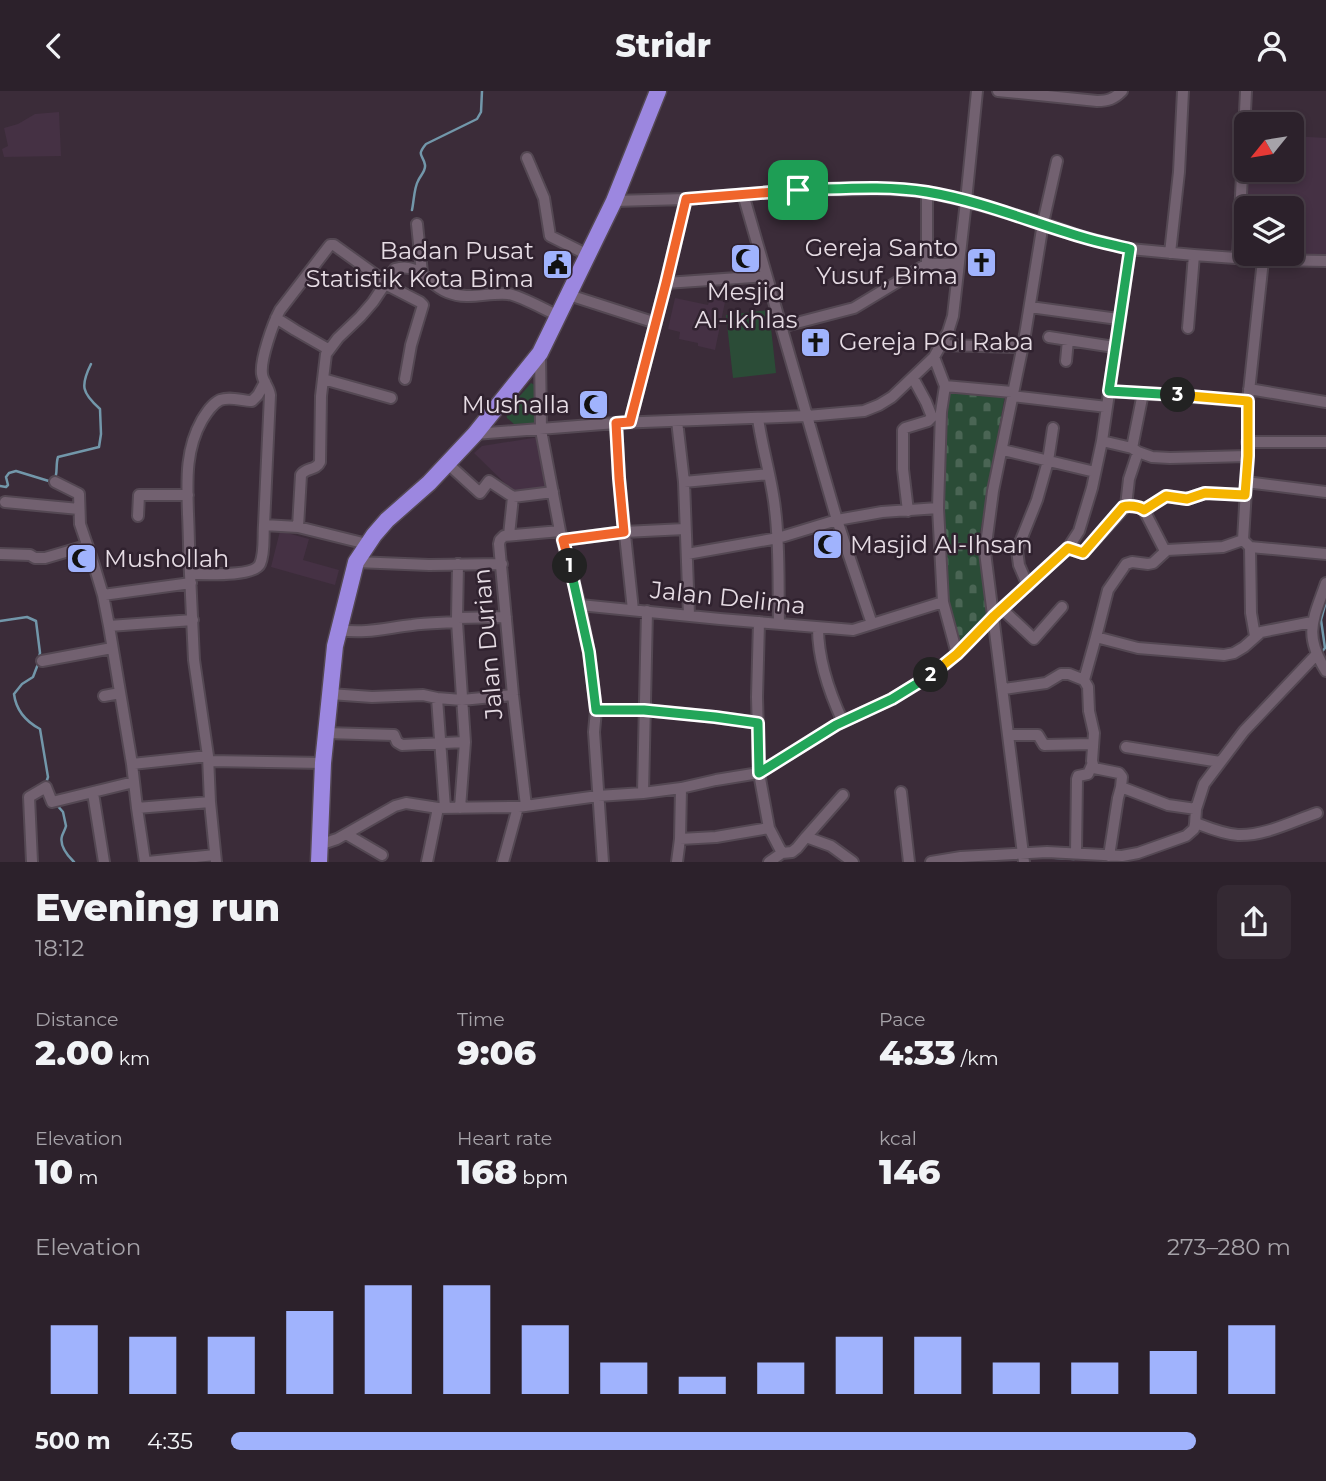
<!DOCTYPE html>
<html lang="en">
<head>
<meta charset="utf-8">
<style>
  :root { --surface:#2c212b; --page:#342933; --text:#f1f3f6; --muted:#a6a3a9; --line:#483e47; --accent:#a0b3fd }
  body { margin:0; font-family:Montserrat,sans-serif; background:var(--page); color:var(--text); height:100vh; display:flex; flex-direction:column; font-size:26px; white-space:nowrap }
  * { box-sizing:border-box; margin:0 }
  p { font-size:23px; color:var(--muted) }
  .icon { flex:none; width:38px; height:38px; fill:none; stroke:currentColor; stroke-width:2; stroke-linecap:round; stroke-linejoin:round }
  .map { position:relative; height:771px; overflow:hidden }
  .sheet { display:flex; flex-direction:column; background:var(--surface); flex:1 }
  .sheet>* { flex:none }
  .needle { width:46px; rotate:240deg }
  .fabs { position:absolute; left:1234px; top:21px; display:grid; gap:14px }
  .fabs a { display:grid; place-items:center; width:70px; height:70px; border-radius:10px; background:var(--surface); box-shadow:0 4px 10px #0003,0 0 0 2px var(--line); font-size:35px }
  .pin { position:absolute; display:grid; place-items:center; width:60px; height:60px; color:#fff; margin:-30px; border-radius:14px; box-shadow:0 4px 10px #0006 }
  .km { position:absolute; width:35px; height:35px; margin:-18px; border-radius:50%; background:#222; color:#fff; font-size:19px; line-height:35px; text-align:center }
  .round { display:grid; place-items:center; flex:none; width:74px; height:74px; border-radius:10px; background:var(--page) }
  .headline { display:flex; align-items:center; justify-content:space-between; height:119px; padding:0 35px }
  h1 { font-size:38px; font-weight:800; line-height:52px }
  .stats { display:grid; grid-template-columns:repeat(3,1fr); gap:10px; height:119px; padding:7px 35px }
  .stats div { display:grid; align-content:center }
  .stats b { font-size:35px; font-weight:800 }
  .stats small { font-size:19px; font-weight:400 }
  .stats p { font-size:19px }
  .chart { height:196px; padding:14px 35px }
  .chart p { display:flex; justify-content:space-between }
  .chart svg { width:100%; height:126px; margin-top:7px; stroke:var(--accent); stroke-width:6 }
  ul { padding:0 35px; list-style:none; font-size:23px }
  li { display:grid; grid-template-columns:112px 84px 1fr; align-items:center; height:52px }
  li i { height:18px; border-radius:9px; background:var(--accent) }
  header { display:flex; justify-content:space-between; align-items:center; height:91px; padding:0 35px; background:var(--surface); font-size:32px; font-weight:800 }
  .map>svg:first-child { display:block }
  .built { fill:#453144 }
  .cemetery { fill:url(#cemetery-stones) }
  .park { fill:#2b4c37 }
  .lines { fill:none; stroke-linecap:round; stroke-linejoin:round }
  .stream { stroke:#7297aa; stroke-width:2.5 }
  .minor-casing { stroke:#544853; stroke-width:14 }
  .highway-casing { stroke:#544853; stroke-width:19 }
  .minor { stroke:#726170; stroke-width:10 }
  .highway { stroke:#9c87e0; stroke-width:16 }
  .split-1-casing { stroke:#fff; stroke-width:14 }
  .split-2-casing { stroke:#fff; stroke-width:14 }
  .split-3-casing { stroke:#fff; stroke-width:14 }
  .split-4-casing { stroke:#fff; stroke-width:14 }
  .split-1 { stroke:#f0652b; stroke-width:9 }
  .split-2 { stroke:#22a559; stroke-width:9 }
  .split-3 { stroke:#f5b400; stroke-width:9 }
  .split-4 { stroke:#22a559; stroke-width:9 }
  .labels { text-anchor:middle; stroke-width:5; stroke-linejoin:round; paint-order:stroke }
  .poi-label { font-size:24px; fill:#e6dce4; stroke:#30222f; text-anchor:end }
  .street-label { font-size:24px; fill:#e6dce4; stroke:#30222f }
</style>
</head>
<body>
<header><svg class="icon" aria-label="back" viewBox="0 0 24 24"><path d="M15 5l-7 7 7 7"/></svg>Stridr<svg class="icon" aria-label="person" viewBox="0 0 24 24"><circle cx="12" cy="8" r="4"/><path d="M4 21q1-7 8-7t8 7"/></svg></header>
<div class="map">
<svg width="1326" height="771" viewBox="0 0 1326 771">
  <defs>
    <pattern id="cemetery-stones" width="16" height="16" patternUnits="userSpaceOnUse" patternTransform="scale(1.75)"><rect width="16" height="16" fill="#2b4c37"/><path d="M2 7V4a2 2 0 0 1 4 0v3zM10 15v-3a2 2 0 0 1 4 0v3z" fill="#4a6554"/></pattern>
  </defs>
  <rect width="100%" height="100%" fill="#3b2c39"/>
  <path class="built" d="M59 21 61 65 4 66 2 58 8 55 4 37 18 33 35 23Z
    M1292 45 1326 47V166L1285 163H1292V117H1246V160H1242L1247 79H1292Z
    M675 207 708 214 710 207 725 211 715 259 698 255V252L679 248 680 241 668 238Z
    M539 346 546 399 518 405 474 362 482 355Z
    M280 440 309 448 303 469 339 479 335 494 271 476Z"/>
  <path class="cemetery" d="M946 298 1005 304 980 442 986 523 959 554 944 506 942 433Z"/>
  <path class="park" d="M769 219 776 282 733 287 726 224Z
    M531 292 537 295 536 332 514 333 507 327 506 321Z"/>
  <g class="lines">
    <path class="stream" d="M412 119C414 110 414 97 418 90 420 85 426 80 425 74 423 63 416 65 426 53L477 28 481 21 482 0
      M0 395 6 396 8 394 6 386 9 382 16 380 52 391C59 385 55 375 58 366L99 356 101 343 100 318C82 302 80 295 91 273
      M0 530 27 526 36 530 40 562 39 566
      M1320 563 1325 557 1321 529 1326 510
      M38 573 33 586 22 593 14 603C16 619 25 630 40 638L48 686 46 692
      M1241 652 1250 640
      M56 713 63 721 66 735C65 739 63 742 62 745 59 755 68 765 74 771
      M1042 766 1074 768"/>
    <defs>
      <path id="minor" d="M998 0 1097 10C1108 10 1114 8 1122 0
        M527 67 544 107 550 145 588 164
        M743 103 837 429 872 533
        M614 110 686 108 798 99 890 98 927 101 966 110 1043 132 1083 146 1130 158 1194 164 1263 169 1326 170
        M417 133 422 182
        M1170 162 1179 81 1183 0
        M1238 167 1246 0
        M927 173V101
        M666 192 766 185
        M385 193 420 211 423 214 411 254 405 288
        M569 204 656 232
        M1030 216 1118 228
        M276 227 295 239 328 258
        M781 236 854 217 927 173H958
        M1188 237 1194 164
        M1049 246 1114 256
        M942 254 1022 256
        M540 262 541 339 560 440 580 514 589 561 596 619 594 641 603 771
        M934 266 945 295 941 321 938 417 943 511
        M1066 270 1068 249
        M323 288 391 307
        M265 291 258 304 252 310C241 310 231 305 220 309 212 313 207 321 202 329 185 359 187 390 188 423 189 443 189 463 190 483 204 483 254 486 260 473 265 462 263 445 264 434L298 436 367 453
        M945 295 1012 301
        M1249 298 1326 311
        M1109 300 1248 310
        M1012 305 1107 316
        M758 327C762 358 772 388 775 418 780 457 778 495 779 533
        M677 330 684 391 689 524
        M630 331 666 192 686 108
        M616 332 619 387 633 519
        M475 343 616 332 807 325 864 320 879 314 892 306 934 266 948 241 953 225 966 110 977 0
        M1102 350 1132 357 1138 361 1152 366 1170 367 1248 365
        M1247 351H1326
        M1132 357 1143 302
        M1003 359 1095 381
        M447 372 480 402 489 390 513 406
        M55 391 79 403 80 433 94 474 103 504 109 535 132 673 137 717 145 771
        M684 391 769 383
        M1246 391 1326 401
        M5 411 79 418
        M1126 415 1129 388 1138 361
        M1144 419 1166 405 1187 408 1205 402 1245 404
        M908 420 903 378V339L905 337 928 330 932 326 926 311 913 287
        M138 425 139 404H188
        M264 434 270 304C269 296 263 291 262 283 260 269 273 232 280 219L330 154H334L387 192
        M298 436 301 384C306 376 316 380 320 371L321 305 326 263 338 247 360 226 373 211 395 178C419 170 428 194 447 201 469 210 487 201 508 203 521 205 545 219 559 225
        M509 444 513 406 553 401
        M563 449 624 441 685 438
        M1250 456 1326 463
        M1068 457 1083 462 1126 415 1139 416 1144 419 1165 460
        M0 463 30 464 35 467H45L86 455
        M687 463 778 447 837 429 882 421 938 417
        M356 471 429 474 502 473
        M190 483 194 569 208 665 210 711 216 771
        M1326 492C1313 529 1303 543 1326 580
        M1028 495 1019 474 1017 459 1037 409 1048 370 1053 337
        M103 504 191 492
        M580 514 720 528 853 539 943 511 957 563
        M1002 518 1034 548 1062 516
        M457 527 458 473
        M457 531 465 651 460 717
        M759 531 757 606 759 682 769 737 782 762
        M109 535 193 529
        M818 537C818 570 829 601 843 631
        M339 539C365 543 386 537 412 534 426 532 442 532 457 531V527L506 526
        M1255 545 1251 522 1250 456 1243 449 1248 365V310L1263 169
        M1096 546 1108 499 1126 473 1132 471 1148 473 1153 472 1167 459 1223 456 1243 449
        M42 570 112 557
        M1084 589 1096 546 1138 557 1224 564 1234 562 1244 556 1261 541 1312 531
        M1004 598 1046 592 1061 583H1069L1084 589 1088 596 1089 620 1094 642 1092 670 1094 677 1119 682 1122 686 1121 696 1168 714 1196 718
        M330 603 372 606 423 604 437 607 462 609 513 604
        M104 605 120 602
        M437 607 445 717
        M596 619H644L715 626 758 632
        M326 642 394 644 397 651 402 654 465 651
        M1009 644H1038L1044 654 1092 653
        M1126 656 1220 671
        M208 670 323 672
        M132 673 208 665
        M901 701 909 771
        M93 702 104 771
        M643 702 647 520
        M526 715 513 604 499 453 500 449 504 445 560 440
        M137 717 210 711
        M1196 732C1209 737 1223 743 1238 744 1265 745 1293 730 1317 722
        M346 743 382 764
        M806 746 843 704
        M680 748 716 746 769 737
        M319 754 337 748 395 715 406 712 438 717 518 716 598 705 643 702 681 697 716 689 759 682 836 634 892 608 935 582 957 563 994 525 1068 457 1079 440 1092 397 1102 350 1130 158
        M1076 762 1077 688 1078 685 1088 683 1092 674
        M1109 765 1118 707 1121 696
        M32 771 29 706 46 696 52 711 134 691
        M148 771 215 764
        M427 771 438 717
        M503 771 518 716
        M677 771 680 748 681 697
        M769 771 782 762 792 761 797 757 806 746 831 755 853 771
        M931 771 961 766 1047 761 1122 765 1138 762 1186 745 1194 738 1195 733 1196 718 1204 693 1244 640 1316 564
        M1024 771 985 461 993 400 1025 244 1043 132 1057 70"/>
      <path id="highway" d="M319 771 323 672 335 555 356 471 374 444 387 429 429 392 475 343 540 262 614 110 658 0"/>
    </defs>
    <use href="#minor" class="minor-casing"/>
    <use href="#highway" class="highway-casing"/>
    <use href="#minor" class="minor"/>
    <use href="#highway" class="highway"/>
  </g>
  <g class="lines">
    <defs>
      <path id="split-1" d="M570 475 563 449 624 441 619 387 616 332 630 331 666 192 686 108 798 99"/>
      <path id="split-2" d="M570 475 589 561 596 619H644L715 626 758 632 759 682 836 634 892 608 931 584"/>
      <path id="split-3" d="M931 584 957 563 994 525 1068 457 1083 462 1123 416C1128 414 1139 415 1144 419L1166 405 1187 408 1205 402 1245 404 1248 365V310L1178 304"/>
      <path id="split-4" d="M798 99C841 98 885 94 927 101 981 110 1031 131 1082 146 1098 151 1114 154 1130 158L1109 300 1178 304"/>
    </defs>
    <use href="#split-1" class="split-1-casing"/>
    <use href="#split-2" class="split-2-casing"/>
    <use href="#split-3" class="split-3-casing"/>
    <use href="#split-4" class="split-4-casing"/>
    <use href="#split-1" class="split-1"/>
    <use href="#split-2" class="split-2"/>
    <use href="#split-3" class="split-3"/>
    <use href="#split-4" class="split-4"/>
  </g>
  <defs>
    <symbol id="mosque-square" viewBox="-11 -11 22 22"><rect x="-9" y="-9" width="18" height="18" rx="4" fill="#a0b3fd" stroke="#30222f"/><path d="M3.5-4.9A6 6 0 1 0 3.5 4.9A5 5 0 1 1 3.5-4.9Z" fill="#111"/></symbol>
    <symbol id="church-square" viewBox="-11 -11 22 22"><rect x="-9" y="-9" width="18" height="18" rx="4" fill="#a0b3fd" stroke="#30222f"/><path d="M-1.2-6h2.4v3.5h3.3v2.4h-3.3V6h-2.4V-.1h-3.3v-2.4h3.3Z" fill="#111"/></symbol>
    <symbol id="civic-square" viewBox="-11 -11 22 22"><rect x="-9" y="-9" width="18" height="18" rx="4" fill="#a0b3fd" stroke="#30222f"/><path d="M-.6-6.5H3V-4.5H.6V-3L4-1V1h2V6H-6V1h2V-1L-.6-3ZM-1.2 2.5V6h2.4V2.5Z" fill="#111"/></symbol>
  </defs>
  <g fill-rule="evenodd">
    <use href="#mosque-square" x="728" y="150" width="35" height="35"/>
    <use href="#church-square" x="964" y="154" width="35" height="35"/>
    <use href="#civic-square" x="540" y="156" width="35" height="35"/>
    <use href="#church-square" x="798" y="234" width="35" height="35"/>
    <use href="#mosque-square" x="576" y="296" width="35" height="35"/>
    <use href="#mosque-square" x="810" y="436" width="35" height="35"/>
    <use href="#mosque-square" x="64" y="450" width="35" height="35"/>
  </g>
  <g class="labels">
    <g class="poi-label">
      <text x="958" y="165">Gereja Santo<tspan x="958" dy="28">Yusuf, Bima</tspan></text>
      <text x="534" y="168">Badan Pusat<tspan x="534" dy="28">Statistik Kota Bima</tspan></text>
      <text x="746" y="209" text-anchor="middle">Mesjid<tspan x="746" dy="28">Al-Ikhlas</tspan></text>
      <text x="839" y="259" text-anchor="start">Gereja PGI Raba</text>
      <text x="570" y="322">Mushalla</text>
      <text x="850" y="462" text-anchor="start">Masjid Al-Ihsan</text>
      <text x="104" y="476" text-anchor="start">Mushollah</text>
    </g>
    <g class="street-label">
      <text transform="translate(728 507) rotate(6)" y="8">Jalan Delima</text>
      <text transform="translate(488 553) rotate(-95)" y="8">Jalan Durian</text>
    </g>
  </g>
</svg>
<div class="fabs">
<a><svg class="needle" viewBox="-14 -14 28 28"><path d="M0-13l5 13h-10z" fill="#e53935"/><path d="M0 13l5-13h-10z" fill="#a6a3a9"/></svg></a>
<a><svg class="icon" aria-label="layers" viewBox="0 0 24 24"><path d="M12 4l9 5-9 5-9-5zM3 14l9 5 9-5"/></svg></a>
</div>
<div class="pin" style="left:798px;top:99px;background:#1e9e55"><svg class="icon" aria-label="arrive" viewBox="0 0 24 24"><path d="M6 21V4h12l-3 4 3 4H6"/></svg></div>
<b class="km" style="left:570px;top:475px">1</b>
<b class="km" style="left:931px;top:584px">2</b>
<b class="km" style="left:1178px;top:304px">3</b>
</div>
<section class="sheet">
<div class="headline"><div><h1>Evening run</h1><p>18:12</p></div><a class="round"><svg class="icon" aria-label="share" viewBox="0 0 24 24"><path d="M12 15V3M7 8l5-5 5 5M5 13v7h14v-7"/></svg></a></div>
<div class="stats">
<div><p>Distance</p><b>2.00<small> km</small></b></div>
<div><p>Time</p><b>9:06</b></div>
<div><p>Pace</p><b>4:33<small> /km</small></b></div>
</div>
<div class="stats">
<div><p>Elevation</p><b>10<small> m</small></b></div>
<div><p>Heart rate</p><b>168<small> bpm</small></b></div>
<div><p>kcal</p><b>146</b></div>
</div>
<div class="chart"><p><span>Elevation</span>273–280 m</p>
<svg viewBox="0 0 160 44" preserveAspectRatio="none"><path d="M5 44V20M15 44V24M25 44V24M35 44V15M45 44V6M55 44V6M65 44V20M75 44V33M85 44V38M95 44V33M105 44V24M115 44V24M125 44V33M135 44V33M145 44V29M155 44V20"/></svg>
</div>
<ul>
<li><b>500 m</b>4:35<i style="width:91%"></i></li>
</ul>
</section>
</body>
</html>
